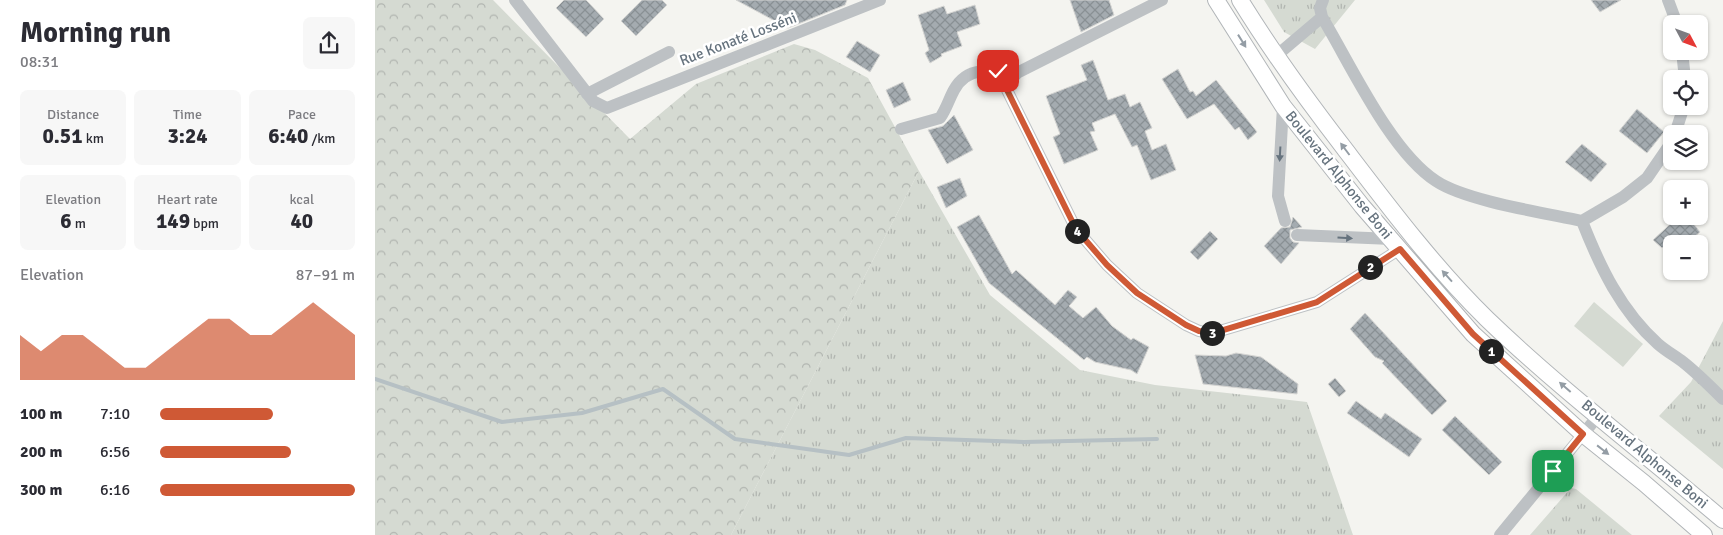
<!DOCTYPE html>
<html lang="en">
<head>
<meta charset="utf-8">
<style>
  :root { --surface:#fff; --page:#f7f7f7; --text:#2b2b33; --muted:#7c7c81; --accent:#cf5935 }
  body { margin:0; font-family:Signika,sans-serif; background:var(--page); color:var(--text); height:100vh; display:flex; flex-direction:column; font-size:19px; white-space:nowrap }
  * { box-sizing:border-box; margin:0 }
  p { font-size:16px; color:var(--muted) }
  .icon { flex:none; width:28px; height:28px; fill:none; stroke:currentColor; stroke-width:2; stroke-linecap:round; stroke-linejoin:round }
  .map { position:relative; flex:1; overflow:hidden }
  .details { display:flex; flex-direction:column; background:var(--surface); width:375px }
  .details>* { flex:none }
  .needle { width:32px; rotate:131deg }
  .controls { position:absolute; left:1288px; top:15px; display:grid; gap:10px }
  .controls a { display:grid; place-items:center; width:45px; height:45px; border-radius:8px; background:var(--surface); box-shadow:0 1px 4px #0004; font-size:25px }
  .pin { position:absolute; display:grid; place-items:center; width:42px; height:42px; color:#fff; margin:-21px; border-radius:10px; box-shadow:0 2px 8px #0006 }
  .km { position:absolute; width:25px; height:25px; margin:-12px; border-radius:50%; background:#222; color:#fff; font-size:14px; line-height:25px; text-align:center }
  .round { display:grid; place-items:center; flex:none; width:52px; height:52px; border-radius:8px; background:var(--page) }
  .overview { display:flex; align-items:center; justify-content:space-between; height:85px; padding:0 20px }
  h1 { font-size:28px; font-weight:700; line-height:38px }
  .metrics { display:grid; grid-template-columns:repeat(3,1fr); gap:8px; height:85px; padding:5px 20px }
  .metrics div { display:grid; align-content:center; border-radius:8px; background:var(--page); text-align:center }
  .metrics b { font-size:21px; font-weight:700 }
  .metrics small { font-size:14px; font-weight:400 }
  .metrics p { font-size:14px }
  .chart { height:140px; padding:10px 20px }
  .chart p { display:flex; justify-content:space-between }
  .chart svg { width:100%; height:90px; margin-top:5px; fill:var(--accent); opacity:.7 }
  ul { padding:0 20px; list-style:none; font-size:16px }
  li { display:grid; grid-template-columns:80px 60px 1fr; align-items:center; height:38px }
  li i { height:12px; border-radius:6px; background:var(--accent) }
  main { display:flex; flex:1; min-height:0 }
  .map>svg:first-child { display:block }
  .grass { fill:url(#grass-tufts) }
  .forest { fill:url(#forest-crowns) }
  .park { fill:#d5dad2 }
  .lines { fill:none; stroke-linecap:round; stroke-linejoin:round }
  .stream { stroke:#b6c0c4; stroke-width:4 }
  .building { fill:url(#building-cross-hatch); stroke:#d5d5d3 }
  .major-casing { stroke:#b1b5b8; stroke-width:18 }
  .minor { stroke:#bdc1c4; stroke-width:12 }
  .major { stroke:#fff; stroke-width:16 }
  .oneway { fill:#949da5 }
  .oneway2 { fill:#66737e }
  .route-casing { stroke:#fff; stroke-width:10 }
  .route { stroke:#cf5935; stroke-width:6 }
  .labels { text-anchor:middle; stroke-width:5; stroke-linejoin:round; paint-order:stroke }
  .street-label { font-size:15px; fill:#66737e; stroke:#fff }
</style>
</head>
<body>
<main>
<section class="details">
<div class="overview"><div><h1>Morning run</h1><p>08:31</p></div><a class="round"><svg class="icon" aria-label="share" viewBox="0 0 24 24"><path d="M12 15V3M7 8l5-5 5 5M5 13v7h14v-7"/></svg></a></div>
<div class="metrics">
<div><p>Distance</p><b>0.51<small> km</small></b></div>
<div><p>Time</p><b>3:24</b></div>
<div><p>Pace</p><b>6:40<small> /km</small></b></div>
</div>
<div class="metrics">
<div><p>Elevation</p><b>6<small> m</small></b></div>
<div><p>Heart rate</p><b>149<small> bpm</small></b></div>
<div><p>kcal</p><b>40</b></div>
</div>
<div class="chart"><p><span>Elevation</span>87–91 m</p>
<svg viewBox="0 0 160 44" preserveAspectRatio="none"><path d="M0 44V22L10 30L20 22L30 22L40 30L50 38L60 38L70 30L80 22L90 14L100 14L110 22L120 22L130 14L140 6L150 14L160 22V44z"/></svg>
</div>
<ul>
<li><b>100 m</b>7:10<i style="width:58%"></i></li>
<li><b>200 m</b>6:56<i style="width:67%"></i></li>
<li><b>300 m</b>6:16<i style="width:100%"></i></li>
</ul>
</section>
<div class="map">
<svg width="1348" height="535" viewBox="0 0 1348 535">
  <defs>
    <pattern id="grass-tufts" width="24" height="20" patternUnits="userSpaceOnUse" patternTransform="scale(1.25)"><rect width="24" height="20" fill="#d5dad2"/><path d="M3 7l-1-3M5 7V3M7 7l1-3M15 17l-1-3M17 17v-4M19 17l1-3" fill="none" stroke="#b1b5b0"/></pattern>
    <pattern id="forest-crowns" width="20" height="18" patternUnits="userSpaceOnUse" patternTransform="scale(1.25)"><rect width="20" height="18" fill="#d5dad2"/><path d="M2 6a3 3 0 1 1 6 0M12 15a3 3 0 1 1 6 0" fill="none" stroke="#b1b5b0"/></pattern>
    <pattern id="building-cross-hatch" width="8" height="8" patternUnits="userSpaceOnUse" patternTransform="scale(1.25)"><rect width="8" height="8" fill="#a4abb0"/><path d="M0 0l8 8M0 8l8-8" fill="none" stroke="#899094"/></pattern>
  </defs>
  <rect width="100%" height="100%" fill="#f4f4f0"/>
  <path class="grass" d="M889 0H980L940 49 909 32Z
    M544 171 615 295 705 370 780 385 932 402 978 535H356Z
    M1348 321V469L1284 416 1316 382Z
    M1196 488 1201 489 1257 535H1155Z"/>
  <path class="forest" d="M0 0H118L255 139 321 84 419 44 440 50 493 78 544 171 356 535H0Z"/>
  <path class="park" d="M1219 302 1268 344 1248 367 1199 326Z"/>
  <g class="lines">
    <path class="stream" d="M0 379 127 422 207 413 288 389 360 439 474 455 531 438 649 442 782 439"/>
  </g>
  <path class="building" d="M189 0H211L229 19 211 37 181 8Z
    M267 0H287L292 5 261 36 246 21Z
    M361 0H472L470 5 413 28Z
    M695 0H734L739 15 706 32Z
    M1216 0H1246L1225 12Z
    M600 5 605 24 582 32 587 46 566 54 567 56 555 63 550 53 554 50 543 15 569 6 572 14Z
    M482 41 505 55 495 72 471 57Z
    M718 60 733 100 750 94 755 107 765 102 777 128 770 131 777 150 791 144 801 170 776 180 762 145 757 147 740 114 717 123 720 131 715 132 723 150 689 164 678 137 685 134 671 96 712 80 706 65Z
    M803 69 815 92 818 91 821 96 841 80 882 132 873 140 864 127 860 130 839 104 812 119 787 79Z
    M528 82 536 100 519 108 511 90Z
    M1262 109 1289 132 1272 153 1244 131Z
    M579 115 598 150 572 164 553 130 568 126Z
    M1207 144 1232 164 1216 182 1190 162Z
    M585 178 592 196 571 208 562 187Z
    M604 215 637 274 641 270 680 305 693 290 702 297 694 306 708 318 721 307 737 326 756 340 758 338 774 347 762 374 756 370 720 362 712 357 709 360 614 283 582 227Z
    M1304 216H1323L1317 222 1325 232 1311 244H1296V249L1290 245 1287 248 1278 240Z
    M918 217 927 227 915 230V238L918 242 924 243 906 264 889 246 906 228 915 227Z
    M835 231 843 239 823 260 815 252Z
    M990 313 1072 401 1057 415 1007 363 1009 361 1000 357 975 329Z
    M861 353 886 357 923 384 922 394 828 384 820 355 851 356Z
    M960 378 971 391 964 397 953 384Z
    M981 401 1006 419 1010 413 1047 439 1034 457 972 413Z
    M1080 416 1127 462 1114 475 1067 430Z"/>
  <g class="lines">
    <defs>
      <path id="major" d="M841 0 908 106 987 206 1098 334 1208 434 1269 483 1329 535
        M865 0C897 52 932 100 969 148 1014 207 1059 267 1112 319 1186 390 1269 453 1348 520"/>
    </defs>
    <use href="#major" class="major-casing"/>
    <path class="minor" d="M140 0 218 101 232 108 505 0
      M787 0 642 73 634 82 632 90 701 229 732 265 762 293 811 325 824 331 838 333 942 302 1025 249
      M948 0 945 8 947 17C976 65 1015 151 1061 181 1091 201 1170 213 1207 221L1248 197 1272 178 1296 143
      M1293 0 1302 24
      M1307 51 1310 79
      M901 56 947 17
      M212 94 294 52
      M908 106 903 196 910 221
      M526 129 565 118C571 110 574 99 579 90 592 66 616 69 639 76
      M1300 134 1309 106
      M1207 221C1225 267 1246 311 1283 344 1291 351 1300 356 1308 362 1322 373 1335 386 1348 399
      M922 235 1017 239
      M1125 535 1223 416"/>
    <use href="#major" class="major"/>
  </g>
  <defs><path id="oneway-solid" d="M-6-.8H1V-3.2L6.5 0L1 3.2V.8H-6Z" transform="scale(1.25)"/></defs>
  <g class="oneway">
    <use href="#oneway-solid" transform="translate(867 41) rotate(58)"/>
    <use href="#oneway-solid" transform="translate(970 149) rotate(-127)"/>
    <use href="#oneway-solid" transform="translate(1072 276) rotate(-132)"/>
    <use href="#oneway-solid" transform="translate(1190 387) rotate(-139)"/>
    <use href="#oneway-solid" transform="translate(1228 450) rotate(38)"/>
  </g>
  <g class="oneway2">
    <use href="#oneway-solid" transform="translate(905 154) rotate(93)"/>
    <use href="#oneway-solid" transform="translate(970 238) rotate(3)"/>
  </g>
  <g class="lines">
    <defs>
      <path id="route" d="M623 71 639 76 634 82 632 90 701 229 732 265 762 293 811 325 824 331 838 333 942 302 1025 249 1098 334 1208 434 1178 471"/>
    </defs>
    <use href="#route" class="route-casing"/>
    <use href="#route" class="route"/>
  </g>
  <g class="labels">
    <g class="street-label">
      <text transform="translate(363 39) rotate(-21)" y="5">Rue Konaté Losséni</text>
      <text transform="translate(964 175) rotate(51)" y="5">Boulevard Alphonse Boni</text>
      <text transform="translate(1270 454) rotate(40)" y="5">Boulevard Alphonse Boni</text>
    </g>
  </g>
</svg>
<div class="controls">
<a><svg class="needle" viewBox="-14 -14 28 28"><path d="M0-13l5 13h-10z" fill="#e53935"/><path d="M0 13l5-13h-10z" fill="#7c7c81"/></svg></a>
<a><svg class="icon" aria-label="locate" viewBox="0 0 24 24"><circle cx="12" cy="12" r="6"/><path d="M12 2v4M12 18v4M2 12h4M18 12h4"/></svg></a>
<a><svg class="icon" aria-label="layers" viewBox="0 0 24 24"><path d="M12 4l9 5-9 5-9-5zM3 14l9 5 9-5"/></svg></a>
<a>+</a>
<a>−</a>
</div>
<div class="pin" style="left:1178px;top:471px;background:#1e9e55"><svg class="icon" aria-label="arrive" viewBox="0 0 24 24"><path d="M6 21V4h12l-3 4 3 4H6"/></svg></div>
<div class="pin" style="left:623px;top:71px;background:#d93025"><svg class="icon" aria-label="check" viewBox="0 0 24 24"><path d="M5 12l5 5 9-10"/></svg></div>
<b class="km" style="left:1116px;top:351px">1</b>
<b class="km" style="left:995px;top:267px">2</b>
<b class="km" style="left:837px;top:333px">3</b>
<b class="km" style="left:702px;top:231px">4</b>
</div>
</main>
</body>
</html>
